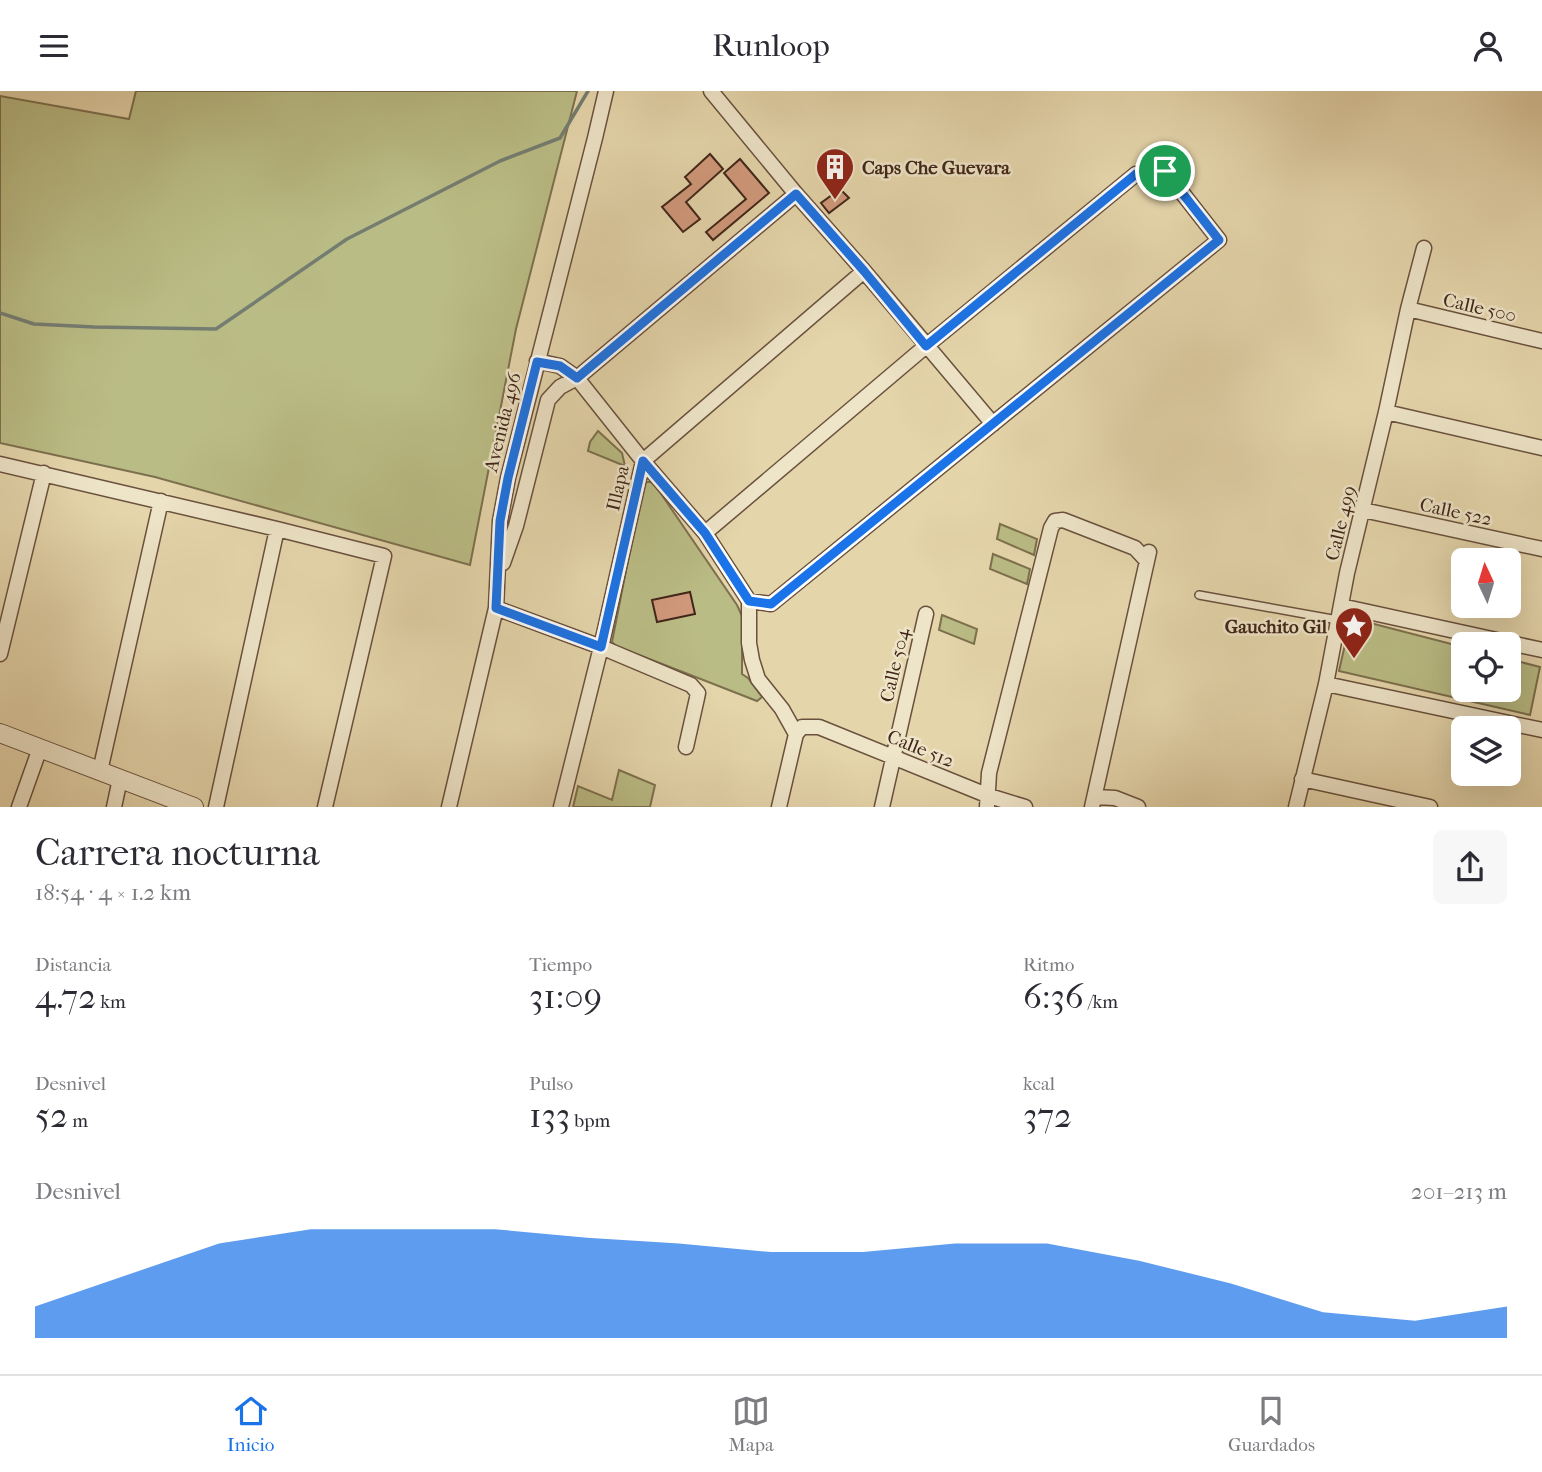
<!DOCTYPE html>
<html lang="es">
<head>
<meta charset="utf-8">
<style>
  :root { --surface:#fff; --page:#f7f7f7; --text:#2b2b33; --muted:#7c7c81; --line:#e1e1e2; --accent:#1a73e8 }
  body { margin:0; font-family:"IM FELL French Canon",serif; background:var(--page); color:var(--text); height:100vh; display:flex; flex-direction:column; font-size:26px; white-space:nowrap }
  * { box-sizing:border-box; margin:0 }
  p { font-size:23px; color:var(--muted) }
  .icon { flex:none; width:38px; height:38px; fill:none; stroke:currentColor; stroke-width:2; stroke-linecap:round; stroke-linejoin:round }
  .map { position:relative; height:716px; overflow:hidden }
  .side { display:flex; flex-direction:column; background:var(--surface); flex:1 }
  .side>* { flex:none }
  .needle { width:46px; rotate:356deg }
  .controls { position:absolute; left:1451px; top:457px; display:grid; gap:14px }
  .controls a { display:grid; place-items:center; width:70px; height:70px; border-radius:10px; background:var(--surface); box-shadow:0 7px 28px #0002; font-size:35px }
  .pin { position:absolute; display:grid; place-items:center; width:60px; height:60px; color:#fff; margin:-30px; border:4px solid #fff; border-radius:50%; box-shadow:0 2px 7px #0007 }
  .round { display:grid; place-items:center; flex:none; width:74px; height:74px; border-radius:10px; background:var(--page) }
  .overview { display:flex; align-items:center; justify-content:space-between; height:119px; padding:0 35px }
  h1 { font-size:38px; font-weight:600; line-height:52px }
  .figures { display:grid; grid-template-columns:repeat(3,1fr); gap:10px; height:119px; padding:7px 35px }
  .figures div { display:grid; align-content:center }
  .figures b { font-size:35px; font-weight:600 }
  .figures small { font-size:19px; font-weight:400 }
  .figures p { font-size:19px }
  .chart { height:196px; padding:14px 35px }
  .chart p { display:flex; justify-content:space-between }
  .chart svg { width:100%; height:126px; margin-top:7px; fill:var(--accent); opacity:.7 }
  header { display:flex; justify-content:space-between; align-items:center; height:91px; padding:0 35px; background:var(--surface); font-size:32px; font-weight:600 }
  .tabs { display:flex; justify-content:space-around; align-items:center; height:98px; border-top:2px solid var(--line); background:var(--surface); font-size:19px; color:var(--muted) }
  .tabs a { display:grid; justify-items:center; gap:4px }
  .tabs .selected { color:var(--accent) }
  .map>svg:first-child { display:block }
  .green { fill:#babc85; stroke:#7d704e; stroke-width:2 }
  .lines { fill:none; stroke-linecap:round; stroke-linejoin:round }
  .stream { stroke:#747d71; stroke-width:3.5 }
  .building { fill:#d1997c; stroke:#402518; stroke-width:2 }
  .service-casing { stroke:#69513d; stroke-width:10 }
  .minor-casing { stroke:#69513d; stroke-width:17 }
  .tertiary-casing { stroke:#69513d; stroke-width:20 }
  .service { stroke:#eee4c8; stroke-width:7 }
  .minor { stroke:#eee4c8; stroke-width:14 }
  .tertiary { stroke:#eee4c8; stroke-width:18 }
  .route-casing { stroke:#fff; stroke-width:14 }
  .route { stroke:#1a73e8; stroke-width:9 }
  .labels { text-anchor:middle; stroke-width:5; stroke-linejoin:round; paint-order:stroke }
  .poi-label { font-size:19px; font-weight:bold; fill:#402518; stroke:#eee4c8; text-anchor:start }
  .street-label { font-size:19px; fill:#402518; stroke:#eee4c8 }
</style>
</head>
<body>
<header><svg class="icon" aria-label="menu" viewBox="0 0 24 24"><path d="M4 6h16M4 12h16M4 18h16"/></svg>Runloop<svg class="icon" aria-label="person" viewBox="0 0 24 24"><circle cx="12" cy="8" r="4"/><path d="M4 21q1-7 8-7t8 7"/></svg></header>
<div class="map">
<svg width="1542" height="716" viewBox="0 0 1542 716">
  <rect width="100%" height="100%" fill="#e5d5ab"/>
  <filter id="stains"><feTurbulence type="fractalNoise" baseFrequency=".00286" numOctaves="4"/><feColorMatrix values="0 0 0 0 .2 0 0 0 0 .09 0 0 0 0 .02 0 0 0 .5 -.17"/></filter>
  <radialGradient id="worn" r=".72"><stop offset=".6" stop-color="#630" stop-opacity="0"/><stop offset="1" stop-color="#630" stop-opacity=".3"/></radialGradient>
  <path class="green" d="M136 0H577L516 238 470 474 155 386 0 352V5L129 28Z
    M598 340 622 362 625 375 588 360 590 351Z
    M647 391H653L737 514 742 525V583L748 587 762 606 757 610 616 555 612 551 643 393Z
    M1000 433 1037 448 1034 464 997 448Z
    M993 463 1030 478 1027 493 990 478Z
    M942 524 977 538 974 553 939 539Z
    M1351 527 1463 556V598H1508L1509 568 1540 576 1530 624 1339 580Z
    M619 679 655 694 650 716H573L578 695 612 709Z"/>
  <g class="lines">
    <path class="stream" d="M0 222 34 233 94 236 216 238 347 148 500 70 560 47 588 0"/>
  </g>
  <path class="building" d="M710 63 723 78 686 111 700 128 683 141 662 116 691 93 685 86Z
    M740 68 769 102 713 149 706 141 746 108 724 82Z
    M840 98 849 107 829 122 821 112Z
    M690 501 695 523 657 531 652 509Z"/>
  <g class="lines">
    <defs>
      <path id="service" d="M1199 504 1338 529"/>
      <path id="minor" d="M711 0 796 103 864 180 993 333
        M1408 218 1542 250
        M537 270 560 275 577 287 643 370 705 442 749 510 771 513 1219 149 1165 80 1136 83 926 255 705 442
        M1386 321 1542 357
        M0 373 277 438 384 465 325 716
        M1363 419 1542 458
        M503 472 516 435 548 309 560 296 577 287 796 103
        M749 510V552L752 569 758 588 782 618 796 643
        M1341 515 1542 559
        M496 517 601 556 691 594 698 602 697 607 686 656
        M0 563 44 382
        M1326 593 1542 639
        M100 680 161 410
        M1302 688 1430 716
        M1095 706 1115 707 1138 716
        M19 716 40 657
        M114 716 120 688
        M216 716 277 438
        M449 716 496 517 500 430 508 387 595 47 606 0
        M561 716 601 556 643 370 864 180
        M779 716 796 643 802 636H819L989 705 1025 716
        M882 716 926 523
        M987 716 989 682 1051 437 1055 430 1063 429 1135 457 1147 470
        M1092 716 1149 461
        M1296 716 1326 593 1347 482 1386 321 1408 218 1424 157"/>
      <path id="tertiary" d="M0 642 194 716"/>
    </defs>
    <use href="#service" class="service-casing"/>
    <use href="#minor" class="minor-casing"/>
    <use href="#tertiary" class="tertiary-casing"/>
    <use href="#service" class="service"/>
    <use href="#minor" class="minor"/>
    <use href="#tertiary" class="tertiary"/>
  </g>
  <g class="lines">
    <defs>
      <path id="route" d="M1165 80 1219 149 771 513 749 510 705 442 643 370 601 556 496 517 500 430 508 387 537 271 560 275 577 287 796 103 864 180 926 255 1136 83Z"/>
    </defs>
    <use href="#route" class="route-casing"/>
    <use href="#route" class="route"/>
  </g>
  <defs>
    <symbol id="building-pin" viewBox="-11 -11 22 30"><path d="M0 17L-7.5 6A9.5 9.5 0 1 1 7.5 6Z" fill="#8f2418" stroke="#eee4c8"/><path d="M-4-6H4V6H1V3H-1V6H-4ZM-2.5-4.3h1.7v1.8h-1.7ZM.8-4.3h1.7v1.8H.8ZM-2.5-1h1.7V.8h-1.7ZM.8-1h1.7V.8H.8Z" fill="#fff"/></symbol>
    <symbol id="sight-pin" viewBox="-11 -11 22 30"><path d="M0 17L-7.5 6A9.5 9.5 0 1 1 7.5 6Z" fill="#8f2418" stroke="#eee4c8"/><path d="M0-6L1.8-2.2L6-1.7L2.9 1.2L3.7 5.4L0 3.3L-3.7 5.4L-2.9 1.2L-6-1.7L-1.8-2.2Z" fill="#fff"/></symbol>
  </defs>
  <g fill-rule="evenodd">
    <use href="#building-pin" x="813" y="54" width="44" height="60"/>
    <use href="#sight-pin" x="1332" y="513" width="44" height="60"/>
  </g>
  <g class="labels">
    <g class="poi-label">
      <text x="862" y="83">Caps Che Guevara</text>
      <text x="1327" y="542" text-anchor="end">Gauchito Gil</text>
    </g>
    <g class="street-label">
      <text transform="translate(1480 216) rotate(13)" y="7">Calle 500</text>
      <text transform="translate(502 331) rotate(-76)" y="7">Avenida 496</text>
      <text transform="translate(617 397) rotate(-77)" y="7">Illapa</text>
      <text transform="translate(1456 420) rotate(12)" y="7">Calle 522</text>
      <text transform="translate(1340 432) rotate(-76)" y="7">Calle 499</text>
      <text transform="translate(894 574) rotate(-77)" y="7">Calle 504</text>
      <text transform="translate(921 657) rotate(22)" y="7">Calle 512</text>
    </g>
  </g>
  <rect width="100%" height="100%" filter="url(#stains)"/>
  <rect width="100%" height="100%" fill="url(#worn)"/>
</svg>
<div class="controls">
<a><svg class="needle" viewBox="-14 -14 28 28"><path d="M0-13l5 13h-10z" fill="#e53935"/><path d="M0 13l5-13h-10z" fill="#7c7c81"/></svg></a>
<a><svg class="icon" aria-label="locate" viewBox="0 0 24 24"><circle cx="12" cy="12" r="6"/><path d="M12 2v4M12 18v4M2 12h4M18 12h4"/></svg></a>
<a><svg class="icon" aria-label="layers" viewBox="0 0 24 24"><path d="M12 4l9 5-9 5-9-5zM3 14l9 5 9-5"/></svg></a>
</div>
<div class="pin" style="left:1165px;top:80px;background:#1e9e55"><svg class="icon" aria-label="arrive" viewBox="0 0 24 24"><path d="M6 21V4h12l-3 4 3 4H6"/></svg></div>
</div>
<section class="side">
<div class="overview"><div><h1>Carrera nocturna</h1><p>18:54 · 4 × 1.2 km</p></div><a class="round"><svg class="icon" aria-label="share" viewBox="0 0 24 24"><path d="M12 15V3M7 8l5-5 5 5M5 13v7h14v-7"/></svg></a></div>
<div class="figures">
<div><p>Distancia</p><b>4.72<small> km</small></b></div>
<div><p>Tiempo</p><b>31:09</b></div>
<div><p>Ritmo</p><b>6:36<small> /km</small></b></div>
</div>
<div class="figures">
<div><p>Desnivel</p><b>52<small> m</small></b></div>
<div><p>Pulso</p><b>133<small> bpm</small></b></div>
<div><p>kcal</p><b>372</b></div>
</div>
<div class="chart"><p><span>Desnivel</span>201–213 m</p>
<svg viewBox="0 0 160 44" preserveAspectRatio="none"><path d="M0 44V33L10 22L20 11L30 6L40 6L50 6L60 9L70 11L80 14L90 14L100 11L110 11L120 17L130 25L140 35L150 38L160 33V44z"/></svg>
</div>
</section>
<nav class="tabs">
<a class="selected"><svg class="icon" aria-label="home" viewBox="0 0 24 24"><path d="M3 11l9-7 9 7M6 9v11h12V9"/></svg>Inicio</a>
<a><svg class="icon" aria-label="map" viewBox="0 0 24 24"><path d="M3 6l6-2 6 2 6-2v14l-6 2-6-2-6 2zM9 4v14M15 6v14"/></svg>Mapa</a>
<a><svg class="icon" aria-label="saved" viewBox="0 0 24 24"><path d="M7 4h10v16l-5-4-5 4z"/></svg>Guardados</a>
</nav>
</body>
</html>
